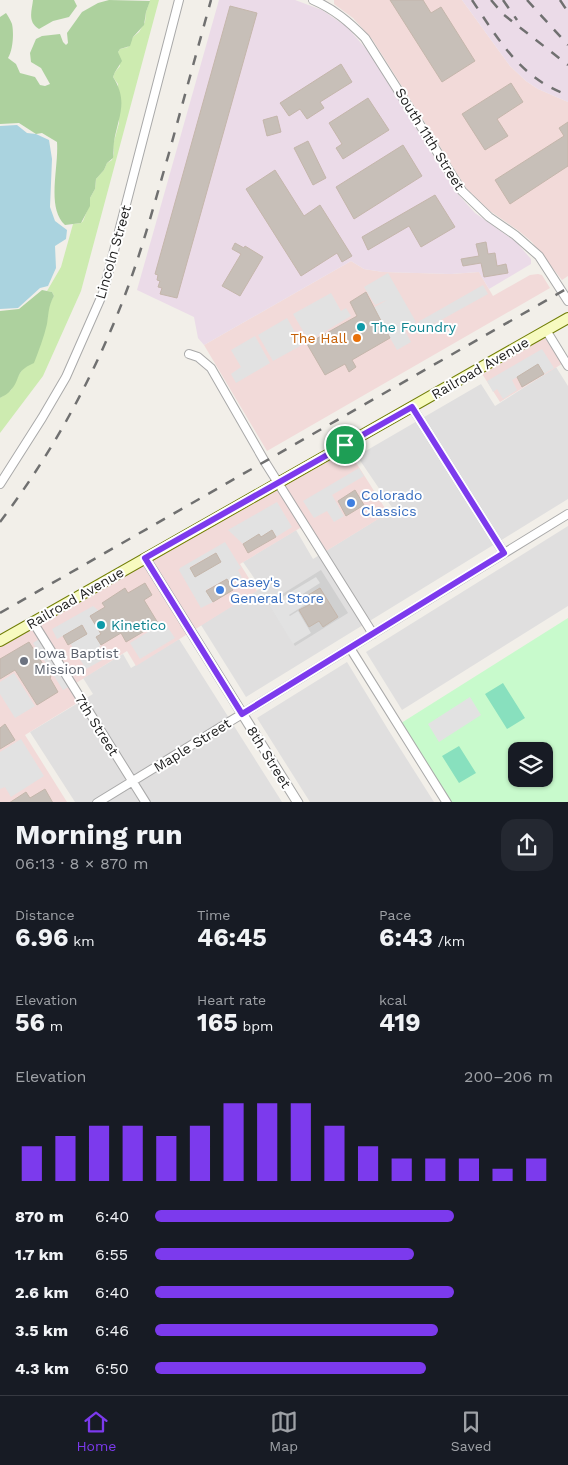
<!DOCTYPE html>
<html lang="en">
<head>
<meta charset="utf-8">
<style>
  :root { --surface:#171b24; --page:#242831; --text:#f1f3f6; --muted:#9ea1a6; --line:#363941; --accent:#7c3aed }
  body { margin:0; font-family:"Work Sans",sans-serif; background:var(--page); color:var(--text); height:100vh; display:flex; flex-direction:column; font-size:19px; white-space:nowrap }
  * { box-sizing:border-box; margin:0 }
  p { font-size:16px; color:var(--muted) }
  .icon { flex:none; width:28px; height:28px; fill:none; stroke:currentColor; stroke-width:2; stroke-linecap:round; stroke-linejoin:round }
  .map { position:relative; height:802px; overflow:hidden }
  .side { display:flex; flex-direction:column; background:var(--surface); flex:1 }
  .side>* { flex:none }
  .buttons { position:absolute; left:508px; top:742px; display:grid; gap:10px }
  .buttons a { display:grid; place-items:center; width:45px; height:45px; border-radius:10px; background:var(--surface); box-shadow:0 1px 4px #0004; font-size:25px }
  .pin { position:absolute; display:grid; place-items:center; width:42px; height:42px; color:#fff; margin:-21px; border:2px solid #fff; border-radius:50%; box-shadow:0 1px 5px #0007 }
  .round { display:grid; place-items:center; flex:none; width:52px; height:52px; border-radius:15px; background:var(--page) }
  .head { display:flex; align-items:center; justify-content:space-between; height:85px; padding:0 15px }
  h1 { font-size:28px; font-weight:700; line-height:38px }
  .figures { display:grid; grid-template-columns:repeat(3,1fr); gap:8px; height:85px; padding:5px 15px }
  .figures div { display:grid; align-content:center }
  .figures b { font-size:25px; font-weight:700 }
  .figures small { font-size:14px; font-weight:400 }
  .figures p { font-size:14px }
  .chart { height:140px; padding:10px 15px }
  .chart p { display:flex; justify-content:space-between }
  .chart svg { width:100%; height:90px; margin-top:5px; stroke:var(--accent); stroke-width:6 }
  ul { padding:0 15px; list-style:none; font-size:16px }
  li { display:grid; grid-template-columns:80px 60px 1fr; align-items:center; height:38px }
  li i { height:12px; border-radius:6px; background:var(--accent) }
  .tabs { display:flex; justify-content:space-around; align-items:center; height:70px; border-top:1px solid var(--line); background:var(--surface); font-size:14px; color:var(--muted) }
  .tabs a { display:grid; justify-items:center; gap:2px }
  .tabs .current { color:var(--accent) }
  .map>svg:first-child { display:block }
  .residential { fill:#e0dfdf }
  .commercial { fill:#f2dad9 }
  .industrial { fill:#ebdbe8 }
  .religious { fill:#d0d0d0 }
  .grass { fill:#cdebb0 }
  .forest { fill:#add19e }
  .park { fill:#c8facc; fill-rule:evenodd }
  .pitch { fill:#88e0be }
  .parking { fill:#e2e2e2; fill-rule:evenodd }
  .water { fill:#aad3df }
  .building { fill:#c7bfb8; stroke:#c4b6ab }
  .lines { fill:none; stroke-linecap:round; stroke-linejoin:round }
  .minor-casing { stroke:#a9a9a9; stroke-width:10 }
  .tertiary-casing { stroke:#a9a9a9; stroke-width:11 }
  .secondary-casing { stroke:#707d05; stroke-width:12 }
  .minor { stroke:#fff; stroke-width:8 }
  .tertiary { stroke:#fff; stroke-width:9 }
  .secondary { stroke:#f7fabf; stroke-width:10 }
  .rail { stroke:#707070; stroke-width:2.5; stroke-dasharray:10 10; stroke-linecap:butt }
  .route-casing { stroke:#fff; stroke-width:10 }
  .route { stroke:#7c3aed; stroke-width:6 }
  .culture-dot { fill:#0f9aa8; stroke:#fff; stroke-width:2 }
  .food-dot { fill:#e8710a; stroke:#fff; stroke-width:2 }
  .shop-dot { fill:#3f7fe0; stroke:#fff; stroke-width:2 }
  .worship-dot { fill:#6b7280; stroke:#fff; stroke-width:2 }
  .labels { text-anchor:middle; stroke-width:4; stroke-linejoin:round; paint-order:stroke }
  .street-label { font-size:14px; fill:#222; stroke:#fff }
  .culture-label { font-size:14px; fill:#0d838f; stroke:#fff; text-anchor:start }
  .food-label { font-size:14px; fill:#c56008; stroke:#fff; text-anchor:end }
  .shop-label { font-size:14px; fill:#366cbe; stroke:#fff; text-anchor:start }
  .worship-label { font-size:14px; fill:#5b616d; stroke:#fff; text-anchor:start }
</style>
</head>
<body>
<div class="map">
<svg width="568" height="803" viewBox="0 0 568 803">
  <rect width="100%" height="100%" fill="#f2efe9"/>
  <path class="residential" d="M556 367 568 386V499L246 697 201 625 261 588 243 562 296 530 313 559 381 517 393 509 357 456 481 384 495 406Z
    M568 526V606L402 710 366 652Z
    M179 639 282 802H75L30 732 93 694 83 678 123 654 131 668Z
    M347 662 389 731 434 802H310L257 718Z"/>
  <path class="commercial" d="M334 0H462L510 66 526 81 538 89 568 102V276L562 280 532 242 519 231 490 211 467 189 372 39 353 18 334 4Z
    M351 261 364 269 383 272 451 274 479 272 493 296 530 275 538 274 542 275 550 288 267 451 204 345Z
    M546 330 565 362 500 402 479 369Z
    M345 445 388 513 323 553 305 525 240 564 257 591 136 666 127 651 73 685 82 700 25 735 67 802H0V641Z"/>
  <path class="industrial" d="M219 0H295L322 10 347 27 368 51 456 192 475 213 516 242 531 259V264L489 289 479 272 451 274 383 272 364 269 351 261 204 345 198 338 194 317 137 290Z
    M462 0H568V102L538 89 526 81 510 66Z"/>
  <path class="religious" d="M321 570 348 613 295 646 268 603Z"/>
  <path class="grass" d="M150 0H159L81 291 43 376 0 433V398L11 390 18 376 24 367 47 322 48 306 54 296 52 292 47 291 61 267 73 224 81 223 83 221 89 206 90 198 95 189 96 179 104 170 107 163 112 160 114 153 113 145 119 123 118 84 113 77 115 72 120 66 118 52 120 49 128 47 133 37 139 32 145 22 146 12Z"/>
  <path class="forest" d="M33 0H74L77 6 69 17 53 21 39 29C27 22 32 10 33 0Z
    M109 0 150 1 146 12 144 25 133 37 130 46 120 49 118 52 122 61 115 72 113 77C129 102 118 117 114 142 113 147 114 152 113 158L107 163 104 170 96 179 95 189 90 198V206L81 223 65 225C46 208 59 167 57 142L42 133 36 134 19 123 0 124V17L6 13C8 16 11 21 12 24 14 33 13 50 8 58L16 64 20 73 35 77 40 85 45 86 50 84 41 68 31 62 30 53 36 39 42 36 60 34 63 42 66 45 68 43 67 33 82 12 98 3Z
    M42 290 52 292 54 296C48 307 49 312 47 324 44 337 39 350 34 363 13 372 22 379 10 391 8 394 3 396 0 398V311L19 309Z"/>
  <path class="park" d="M568 618V802H447L398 725ZM516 751H544V779H516Z"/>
  <path class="pitch" d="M503 683 525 718 507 729 485 694Z
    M459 746 476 773 459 783 442 756Z"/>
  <path class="parking" d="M388 273 416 322 404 329 411 342 397 350 373 308 387 300 375 305 364 287Z
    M483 285 488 294 423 330 418 322Z
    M331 293 341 311 346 308 351 316 309 341 293 314Z
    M287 318 302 345 273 361 258 335Z
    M255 336 270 363 236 383 231 374 241 367 231 350Z
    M542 349 554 368 544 374 538 365 512 380 517 390 503 399 497 389 493 392 487 381Z
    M359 468 364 476 332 495 344 516 334 522 327 511 314 518 303 501Z
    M277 502 292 527 276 537 272 530 261 537 259 535 243 544 228 530Z
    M225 542 241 568 238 570 242 578 230 584 227 579 206 590 213 602 201 608 179 570 180 568ZM216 553 221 562 195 576 190 567Z
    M316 577 320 583 301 595 306 604 289 615 290 616 298 611 311 633 293 644 269 605Z
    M93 606 99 611 90 617 101 634 96 637 101 645 99 647 106 658 86 669 70 643 87 634 83 625 57 639 52 629Z
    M164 622 175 638 140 659 130 643Z
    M42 637 72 685 63 690 33 643Z
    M14 673 35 706 15 718 0 694V682Z
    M470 697 481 715 439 742 428 724Z
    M21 739 44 776 11 797 5 787 0 789V752Z"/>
  <path class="water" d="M17 125 27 133 36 134 49 140 52 159 50 207 55 221 67 230 66 239 55 246 56 268 48 286 40 288 18 308 0 309V126Z"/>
  <path class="building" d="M390 0H423L431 13 441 7 475 61 442 82Z
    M230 6 257 13 177 298 160 294 162 288 158 287 160 281 157 280 158 275 155 274Z
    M341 64 352 82 320 102 324 108 307 119 300 109 289 116 280 103Z
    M511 83 523 102 497 119 508 136 485 150 462 114Z
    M368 98 389 130 343 159 336 148 342 144 329 123Z
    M277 116 281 132 267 136 263 120Z
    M568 122V166L510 204 495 180 564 136 559 128Z
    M308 141 326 178 313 185 294 148Z
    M403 145 422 176 354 219 336 187Z
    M275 170 304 216 320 205 352 256 342 262 337 253 301 276 246 189Z
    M435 195 455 227 421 247 409 226 368 250 362 237Z
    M486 242 488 254 495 253 497 266 506 264 508 273 484 277 481 263 463 266 461 259 479 256 476 244Z
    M235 243 244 248 245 246 263 257 240 296 222 286 241 254 232 249Z
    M366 292 390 338 352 360 356 367 349 372 345 364 325 375 307 344 357 316 350 302Z
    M538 364 544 374 522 387 517 377Z
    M355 490 364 505 346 516 338 501Z
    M272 530 276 537 248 553 243 544 259 534 261 537Z
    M216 553 221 562 195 577 190 568Z
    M227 579 233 590 213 602 206 591Z
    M145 583 152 595 144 600 158 623 126 642 121 633 101 645 96 637 101 634 90 616 105 607 102 603 125 588 128 593Z
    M320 588 338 617 323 627 319 621 309 627 299 610 309 605 305 597Z
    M82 625 87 634 68 645 63 636Z
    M29 642 51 677 50 678 58 692 37 705 15 670 0 679V659Z
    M5 724 15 740 0 749V728Z
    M45 789 53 803H9L26 792 30 798Z"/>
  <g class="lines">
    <defs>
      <path id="minor" d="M313 0C334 9 349 22 365 38L462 191 489 217 515 235 539 256 568 301
        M546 330 568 366
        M189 354 198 357 211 368 265 462 373 634
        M412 407 504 553
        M0 484 42 418 66 377 103 293 179 0
        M33 622 146 803
        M350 648 447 803
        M97 803 568 514"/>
      <path id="tertiary" d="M145 558 298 803"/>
      <path id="secondary" d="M0 641 568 318"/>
    </defs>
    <use href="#minor" class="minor-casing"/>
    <use href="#tertiary" class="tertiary-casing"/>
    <use href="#secondary" class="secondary-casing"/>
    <use href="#minor" class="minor"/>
    <use href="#tertiary" class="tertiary"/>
    <use href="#secondary" class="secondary"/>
    <path class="rail" d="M472 0C498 39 521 79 568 95
      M491 0 504 15 568 65
      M503 0 517 20
      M527 0 568 45
      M560 0 568 12
      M0 522C54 451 97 371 128 287 144 243 156 198 169 153 183 102 197 51 211 0
      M0 613 568 288"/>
  </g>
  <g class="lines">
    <defs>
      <path id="route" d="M412 407 504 553 242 714 145 558Z"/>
    </defs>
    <use href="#route" class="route-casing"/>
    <use href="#route" class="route"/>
  </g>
  <g class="culture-dot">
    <circle cx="361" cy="327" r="5"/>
    <circle cx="101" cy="625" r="5"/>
  </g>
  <circle class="food-dot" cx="357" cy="338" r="5"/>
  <g class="shop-dot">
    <circle cx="351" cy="503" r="5"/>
    <circle cx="220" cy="590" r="5"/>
  </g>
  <circle class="worship-dot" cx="24" cy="661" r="5"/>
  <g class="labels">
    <g class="street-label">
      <text transform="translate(430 139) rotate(58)" y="5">South 11th Street</text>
      <text transform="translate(113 252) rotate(-74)" y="5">Lincoln Street</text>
      <text transform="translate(480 368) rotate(-30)" y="5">Railroad Avenue</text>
      <text transform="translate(75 598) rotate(-30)" y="5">Railroad Avenue</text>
      <text transform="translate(97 725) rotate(58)" y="5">7th Street</text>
      <text transform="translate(192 745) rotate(-32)" y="5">Maple Street</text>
      <text transform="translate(269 757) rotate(58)" y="5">8th Street</text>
    </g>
    <g class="culture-label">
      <text x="371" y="332">The Foundry</text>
      <text x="111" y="630">Kinetico</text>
    </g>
    <g class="food-label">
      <text x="347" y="343">The Hall</text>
    </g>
    <g class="shop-label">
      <text x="361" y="500">Colorado<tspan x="361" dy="16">Classics</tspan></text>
      <text x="230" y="587">Casey's<tspan x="230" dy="16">General Store</tspan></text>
    </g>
    <g class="worship-label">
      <text x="34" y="658">Iowa Baptist<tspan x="34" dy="16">Mission</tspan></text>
    </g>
  </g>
</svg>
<div class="buttons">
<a><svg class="icon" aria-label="layers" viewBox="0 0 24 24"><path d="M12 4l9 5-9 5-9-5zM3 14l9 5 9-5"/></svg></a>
</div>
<div class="pin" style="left:345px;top:445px;background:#1e9e55"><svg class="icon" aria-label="arrive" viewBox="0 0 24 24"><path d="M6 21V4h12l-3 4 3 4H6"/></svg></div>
</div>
<section class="side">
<div class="head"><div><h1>Morning run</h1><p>06:13 · 8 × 870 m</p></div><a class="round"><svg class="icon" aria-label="share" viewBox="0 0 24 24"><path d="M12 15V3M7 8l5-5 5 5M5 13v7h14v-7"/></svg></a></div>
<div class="figures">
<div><p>Distance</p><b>6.96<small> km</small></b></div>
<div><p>Time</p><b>46:45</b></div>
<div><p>Pace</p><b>6:43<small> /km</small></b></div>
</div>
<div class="figures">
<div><p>Elevation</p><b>56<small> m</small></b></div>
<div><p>Heart rate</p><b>165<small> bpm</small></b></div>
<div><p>kcal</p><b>419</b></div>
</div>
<div class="chart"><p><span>Elevation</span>200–206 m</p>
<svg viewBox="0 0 160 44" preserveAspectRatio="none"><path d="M5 44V27M15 44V22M25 44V17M35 44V17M45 44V22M55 44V17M65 44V6M75 44V6M85 44V6M95 44V17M105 44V27M115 44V33M125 44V33M135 44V33M145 44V38M155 44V33"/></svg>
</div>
<ul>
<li><b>870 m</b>6:40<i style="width:75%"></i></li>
<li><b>1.7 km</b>6:55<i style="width:65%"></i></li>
<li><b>2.6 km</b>6:40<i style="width:75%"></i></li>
<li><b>3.5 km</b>6:46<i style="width:71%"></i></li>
<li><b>4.3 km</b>6:50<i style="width:68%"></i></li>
</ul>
</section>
<nav class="tabs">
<a class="current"><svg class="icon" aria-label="home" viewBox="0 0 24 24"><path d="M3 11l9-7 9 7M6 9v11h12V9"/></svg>Home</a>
<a><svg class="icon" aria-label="map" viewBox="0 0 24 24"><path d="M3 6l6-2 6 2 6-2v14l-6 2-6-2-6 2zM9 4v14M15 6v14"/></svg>Map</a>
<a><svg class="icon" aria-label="saved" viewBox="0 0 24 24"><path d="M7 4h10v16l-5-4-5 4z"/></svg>Saved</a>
</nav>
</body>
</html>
